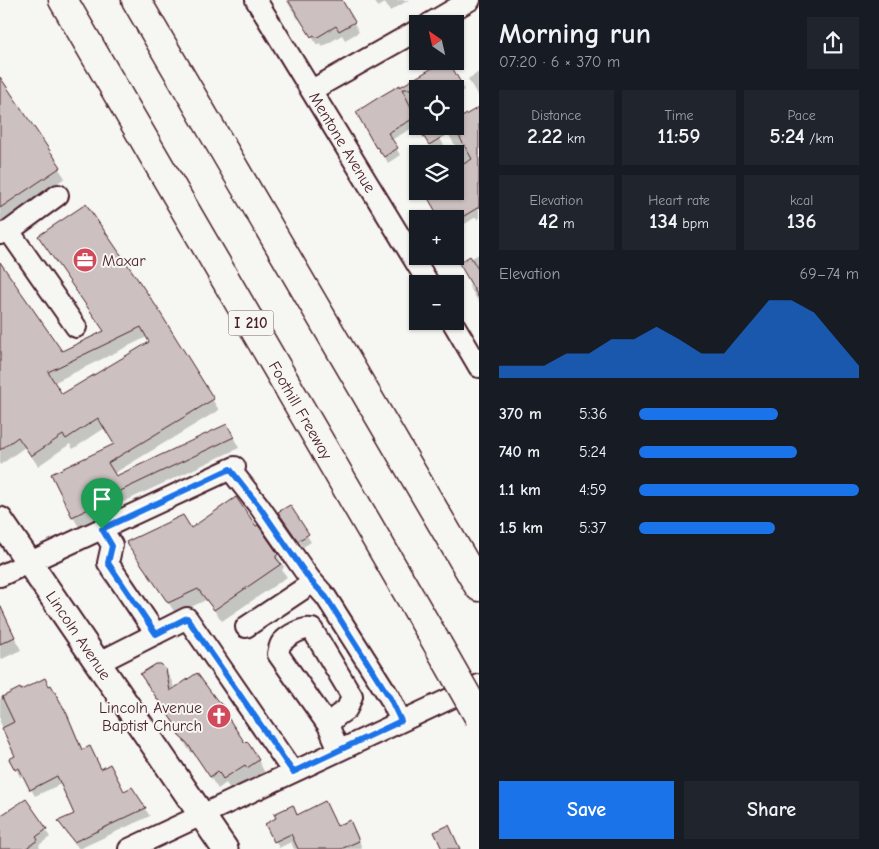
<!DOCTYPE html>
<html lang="en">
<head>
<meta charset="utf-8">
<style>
  :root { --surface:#171b24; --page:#20242c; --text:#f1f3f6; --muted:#9ea1a6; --accent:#1a73e8 }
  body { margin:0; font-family:"Comic Neue",sans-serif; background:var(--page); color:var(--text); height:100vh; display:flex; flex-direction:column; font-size:19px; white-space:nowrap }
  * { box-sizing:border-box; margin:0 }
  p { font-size:16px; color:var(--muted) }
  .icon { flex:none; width:28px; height:28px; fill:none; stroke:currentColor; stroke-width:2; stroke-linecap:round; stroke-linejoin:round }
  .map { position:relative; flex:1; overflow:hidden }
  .panel { display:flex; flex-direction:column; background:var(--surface); width:400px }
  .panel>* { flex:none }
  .needle { width:32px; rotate:326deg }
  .fabs { position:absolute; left:409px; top:15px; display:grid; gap:10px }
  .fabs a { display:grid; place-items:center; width:55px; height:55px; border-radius:0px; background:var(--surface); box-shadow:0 1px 4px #0004; font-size:25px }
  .pin { position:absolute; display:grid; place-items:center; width:42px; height:42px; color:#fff; margin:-51px -21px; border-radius:50% 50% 50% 0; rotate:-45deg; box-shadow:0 0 5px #0007 }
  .pin .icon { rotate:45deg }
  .round { display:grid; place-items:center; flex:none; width:52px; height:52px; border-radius:0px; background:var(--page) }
  .overview { display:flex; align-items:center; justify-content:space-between; height:85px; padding:0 20px }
  h1 { font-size:28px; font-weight:600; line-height:38px }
  .metrics { display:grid; grid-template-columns:repeat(3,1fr); gap:8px; height:85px; padding:5px 20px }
  .metrics div { display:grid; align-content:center; border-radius:0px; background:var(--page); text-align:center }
  .metrics b { font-size:21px; font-weight:600 }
  .metrics small { font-size:14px; font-weight:400 }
  .metrics p { font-size:14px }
  .chart { height:140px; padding:10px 20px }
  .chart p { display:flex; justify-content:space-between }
  .chart svg { width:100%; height:90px; margin-top:5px; fill:var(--accent); opacity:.7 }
  .cta { display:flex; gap:10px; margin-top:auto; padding:10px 20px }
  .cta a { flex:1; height:58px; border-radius:0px; background:var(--accent); color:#fff; font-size:20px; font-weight:600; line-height:58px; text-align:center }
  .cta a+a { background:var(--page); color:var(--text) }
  ul { padding:0 20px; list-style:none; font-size:16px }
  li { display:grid; grid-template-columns:80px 60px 1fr; align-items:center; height:38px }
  li i { height:12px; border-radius:6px; background:var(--accent) }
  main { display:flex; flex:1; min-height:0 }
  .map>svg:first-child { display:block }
  .shadow { fill:#0003; fill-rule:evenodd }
  .building { fill:#ccc1c0; stroke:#4a1f2b; fill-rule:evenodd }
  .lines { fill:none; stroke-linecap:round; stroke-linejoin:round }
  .minor-casing { stroke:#4a1f2b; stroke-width:24 }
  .major-casing { stroke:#4a1f2b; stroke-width:29 }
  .highway-casing { stroke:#4a1f2b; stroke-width:31 }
  .minor { stroke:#f6f6f2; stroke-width:20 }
  .major { stroke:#f6f6f2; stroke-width:25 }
  .highway { stroke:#f6f6f2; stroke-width:28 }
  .highway-bridge-casing { stroke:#4a1f2b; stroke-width:31; stroke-linecap:butt }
  .highway-bridge { stroke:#f6f6f2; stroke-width:28 }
  .route-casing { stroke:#fff; stroke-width:10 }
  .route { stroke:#1a73e8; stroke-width:6 }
  .labels { text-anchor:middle; stroke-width:4; stroke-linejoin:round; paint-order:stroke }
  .shield { fill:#f6f6f2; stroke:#7e6067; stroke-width:1 }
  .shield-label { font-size:15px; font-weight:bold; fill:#4a1f2b }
  .street-label { font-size:16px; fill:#4a1f2b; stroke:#f6f6f2 }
  .poi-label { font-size:16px; fill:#4a1f2b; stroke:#f6f6f2; text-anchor:start }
</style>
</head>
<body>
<main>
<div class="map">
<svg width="479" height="849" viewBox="0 0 479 849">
  <rect width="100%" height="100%" fill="#f6f6f2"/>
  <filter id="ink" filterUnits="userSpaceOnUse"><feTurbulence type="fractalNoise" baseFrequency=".02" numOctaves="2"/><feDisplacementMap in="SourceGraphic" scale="10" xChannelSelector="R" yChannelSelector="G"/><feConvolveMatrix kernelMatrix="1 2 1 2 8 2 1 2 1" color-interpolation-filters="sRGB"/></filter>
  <g filter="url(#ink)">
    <path class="shadow" d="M286 0H341L359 32 345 40 342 35 322 47 320 43 317 45 300 18 298 19Z
      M374 0H409L390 11 385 3 378 7Z
      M448 64 464 90 455 95V89H418V125L391 140 400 155 388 163 382 152 380 153 358 112 400 88Z
      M479 72V98L468 79Z
      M0 80 65 178 0 222Z
      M479 108V222L476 217 455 230V164L463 160 444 126H455V119L457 121Z
      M418 126H432L444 145 434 151Z
      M86 205 219 410 113 474 115 478 233 436 239 448 119 504 120 507 79 527 73 517 116 445 105 428 73 449 70 444 38 466 25 447 0 465V306L61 353 105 332ZM147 337 150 342 62 395 53 383Z
      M479 254V303L469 286 472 284 461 264Z
      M289 506 311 542 303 547 283 519Z
      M257 526 277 555 284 567 282 570 287 577 222 621 206 600 176 614 135 554 191 530Z
      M0 608 21 650 0 660Z
      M165 670 173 683 174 690 222 707 232 726 258 760 265 773 255 780 253 777 231 791 226 783 218 789 196 756 188 749 178 730 149 687Z
      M51 687 71 723 83 751 124 792 131 789 150 816 79 849 64 829 76 815 61 784 35 796 23 776 20 777 17 771 25 767 17 757 0 722V699L20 689 21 691Z
      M26 800 50 837 39 845 40 849H0V818Z
      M297 816 337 828H354L362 848 359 849H294L291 842 279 848 267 824Z"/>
    <path class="building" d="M288 0H342L355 22 339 31 336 26 316 38 314 35 311 37Z
      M449 62 461 83 451 89H402L416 117 388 133 398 148 384 157 377 147 376 148 356 112 381 96 400 85V87L441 63 442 66Z
      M0 77 61 167 0 208Z
      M479 107V207L459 219H440L424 191H455V169L472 159 455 129 429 145 417 126H455V121Z
      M86 204 156 306 214 399 108 463 116 476 227 424 234 437 114 494 115 496 72 517 51 474 114 444 98 418 66 439 63 435 31 456 18 437 0 450V262L62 351 104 331 38 236ZM141 327 149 342 62 394 48 372Z
      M470 256 479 271V298L459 263Z
      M236 497 256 526 258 525 278 554 276 556V558L281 564 214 610 198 589 168 603 126 542 183 515 191 528Z
      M290 505 309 534 298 541 278 512Z
      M0 605 15 637 0 644Z
      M156 664H161L166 669 170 691 197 673 216 699 223 706 227 716 245 743 247 741 259 760 247 768 245 765 223 779 218 771 210 777 187 743 179 736 176 726 140 674Z
      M45 678 49 686 51 685 67 714 82 750 90 746 101 769 110 764 124 791 132 787 146 808 74 842 58 821 74 814 57 776 30 790 19 768 15 770 9 759 15 756 2 728 14 722 2 697 20 688 21 690Z
      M26 799 47 829 36 837 38 840 25 849H0V816Z
      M325 801 337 826 350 820 359 841 341 849H298L291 834 274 842 265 824 276 818 274 814 293 805 297 815Z
      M449 825 460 849H442L434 832Z"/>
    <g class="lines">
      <defs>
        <path id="minor" d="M256 0 429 284
          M429 24 470 0
          M312 90 418 30
          M9 231 76 327
          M0 234 9 231 58 195
          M452 321 479 367
          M230 469 259 506 310 579 326 597 390 698 401 721
          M102 529 112 545 108 563 156 634
          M0 576 235 467
          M246 627 312 583
          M98 663 187 618 293 772
          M328 725 337 716 347 709 352 696 312 629C303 627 289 635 282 642 279 646 279 650 278 654L328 725 339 750
          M129 849 479 685"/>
        <path id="major" d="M0 520 225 849"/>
        <path id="highway" d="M63 0 438 645
          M136 0 479 587"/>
      </defs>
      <use href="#minor" class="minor-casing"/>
      <use href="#major" class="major-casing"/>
      <use href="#highway" class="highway-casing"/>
      <use href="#minor" class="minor"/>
      <use href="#major" class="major"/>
      <use href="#highway" class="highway"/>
      <defs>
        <path id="highway-bridge" d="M438 645 479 717"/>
      </defs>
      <use href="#highway-bridge" class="highway-bridge-casing"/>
      <use href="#highway-bridge" class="highway-bridge"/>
    </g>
  </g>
  <g class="lines" filter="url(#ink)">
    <defs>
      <path id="route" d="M230 469 259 506 310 580 326 597 390 698 401 721 293 772 187 618 156 634 108 563 112 546 102 529Z"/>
    </defs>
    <use href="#route" class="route-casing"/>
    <use href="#route" class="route"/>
  </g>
  <defs>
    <symbol id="office-disc" viewBox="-11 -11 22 22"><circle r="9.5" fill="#d1495b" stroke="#f6f6f2"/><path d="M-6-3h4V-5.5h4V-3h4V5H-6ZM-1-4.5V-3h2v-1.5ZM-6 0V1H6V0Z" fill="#fff"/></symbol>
    <symbol id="church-disc" viewBox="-11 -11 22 22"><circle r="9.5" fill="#d1495b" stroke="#f6f6f2"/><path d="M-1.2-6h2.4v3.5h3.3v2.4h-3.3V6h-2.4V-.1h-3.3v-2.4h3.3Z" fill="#fff"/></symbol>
  </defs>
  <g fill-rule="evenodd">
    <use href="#office-disc" x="71" y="246" width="28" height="28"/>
    <use href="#church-disc" x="205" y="702" width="28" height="28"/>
  </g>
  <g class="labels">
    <rect class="shield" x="228.5" y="310.5" width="45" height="25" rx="4"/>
    <g class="shield-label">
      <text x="251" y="328">I 210</text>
    </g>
    <g class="street-label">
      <text transform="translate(343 142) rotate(59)" y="6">Mentone Avenue</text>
      <text transform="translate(301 410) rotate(60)" y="6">Foothill Freeway</text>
      <text transform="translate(79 635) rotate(56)" y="6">Lincoln Avenue</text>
    </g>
    <g class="poi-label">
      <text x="102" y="266">Maxar</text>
      <text x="202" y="713" text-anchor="end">Lincoln Avenue<tspan x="202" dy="18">Baptist Church</tspan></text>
    </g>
  </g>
</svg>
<div class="fabs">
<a><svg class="needle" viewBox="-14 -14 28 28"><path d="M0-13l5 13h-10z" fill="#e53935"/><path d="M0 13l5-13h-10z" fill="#9ea1a6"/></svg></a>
<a><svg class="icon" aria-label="locate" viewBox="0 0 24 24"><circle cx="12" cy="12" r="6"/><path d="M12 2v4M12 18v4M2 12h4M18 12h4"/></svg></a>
<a><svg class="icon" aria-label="layers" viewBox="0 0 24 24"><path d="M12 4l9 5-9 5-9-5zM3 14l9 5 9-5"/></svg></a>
<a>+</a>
<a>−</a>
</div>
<div class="pin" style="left:102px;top:529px;background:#1e9e55"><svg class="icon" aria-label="arrive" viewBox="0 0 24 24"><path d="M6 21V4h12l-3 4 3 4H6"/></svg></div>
</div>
<section class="panel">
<div class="overview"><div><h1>Morning run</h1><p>07:20 · 6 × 370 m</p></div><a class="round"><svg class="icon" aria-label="share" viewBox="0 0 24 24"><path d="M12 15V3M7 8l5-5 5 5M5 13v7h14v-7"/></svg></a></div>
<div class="metrics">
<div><p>Distance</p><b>2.22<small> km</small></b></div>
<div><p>Time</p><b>11:59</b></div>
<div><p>Pace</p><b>5:24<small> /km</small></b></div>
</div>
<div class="metrics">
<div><p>Elevation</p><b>42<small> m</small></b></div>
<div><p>Heart rate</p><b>134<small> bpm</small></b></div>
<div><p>kcal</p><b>136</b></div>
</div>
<div class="chart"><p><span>Elevation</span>69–74 m</p>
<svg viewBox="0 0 160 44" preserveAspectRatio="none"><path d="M0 44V38L10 38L20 38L30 32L40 32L50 25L60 25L70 19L80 25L90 32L100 32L110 19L120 6L130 6L140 12L150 25L160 38V44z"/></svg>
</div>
<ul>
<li><b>370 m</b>5:36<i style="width:63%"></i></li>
<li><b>740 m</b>5:24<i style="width:72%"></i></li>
<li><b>1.1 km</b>4:59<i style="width:100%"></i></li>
<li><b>1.5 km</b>5:37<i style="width:62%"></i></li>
</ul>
<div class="cta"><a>Save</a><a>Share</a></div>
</section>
</main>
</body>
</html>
